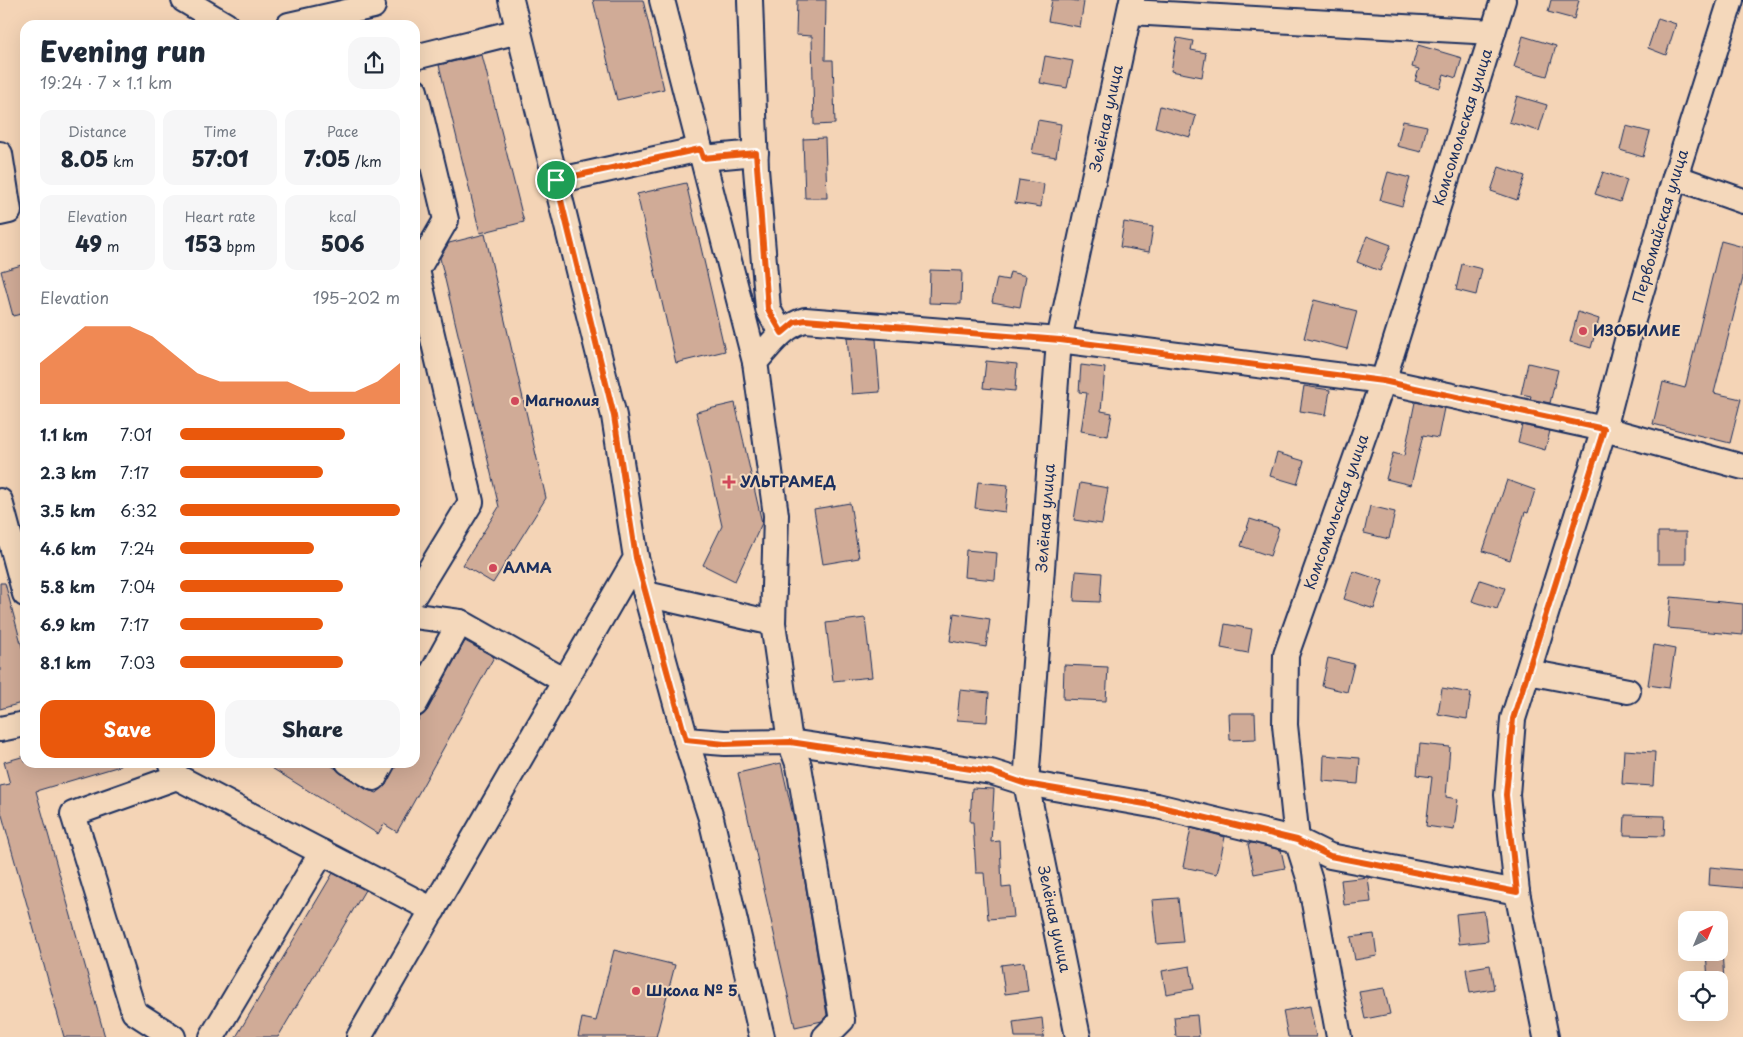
<!DOCTYPE html>
<html lang="en">
<head>
<meta charset="utf-8">
<style>
  :root { --surface:#fff; --page:#f6f6f7; --text:#1f2937; --muted:#747a83; --accent:#ea580c }
  body { margin:0; font-family:"Playpen Sans",sans-serif; background:var(--page); color:var(--text); height:100vh; display:flex; flex-direction:column; font-size:19px; white-space:nowrap }
  * { box-sizing:border-box; margin:0 }
  p { font-size:16px; color:var(--muted) }
  .icon { flex:none; width:28px; height:28px; fill:none; stroke:currentColor; stroke-width:2; stroke-linecap:round; stroke-linejoin:round }
  .map { position:relative; flex:1; overflow:hidden }
  .panel { position:absolute; left:20px; top:20px; width:400px; height:748px; display:flex; flex-direction:column; background:var(--surface); border-radius:15px; box-shadow:0 5px 20px #0002 }
  .panel>* { flex:none }
  .needle { width:32px; rotate:44deg }
  .buttons { position:absolute; left:1678px; top:911px; display:grid; gap:10px }
  .buttons a { display:grid; place-items:center; width:50px; height:50px; border-radius:10px; background:var(--surface); box-shadow:0 5px 20px #0002; font-size:25px }
  .pin { position:absolute; display:grid; place-items:center; width:42px; height:42px; color:#fff; margin:-21px; border:2px solid #fff; border-radius:50%; box-shadow:0 1px 5px #0007 }
  .round { display:grid; place-items:center; flex:none; width:52px; height:52px; border-radius:15px; background:var(--page) }
  .overview { display:flex; align-items:center; justify-content:space-between; height:85px; padding:0 20px }
  h1 { font-size:28px; font-weight:800; line-height:38px }
  .figures { display:grid; grid-template-columns:repeat(3,1fr); gap:8px; height:85px; padding:5px 20px }
  .figures div { display:grid; align-content:center; border-radius:12px; background:var(--page); text-align:center }
  .figures b { font-size:21px; font-weight:800 }
  .figures small { font-size:14px; font-weight:400 }
  .figures p { font-size:14px }
  .chart { height:140px; padding:10px 20px }
  .chart p { display:flex; justify-content:space-between }
  .chart svg { width:100%; height:90px; margin-top:5px; fill:var(--accent); opacity:.7 }
  .action { display:flex; gap:10px; margin-top:auto; padding:10px 20px }
  .action a { flex:1; height:58px; border-radius:15px; background:var(--accent); color:#fff; font-size:20px; font-weight:800; line-height:58px; text-align:center }
  .action a+a { background:var(--page); color:var(--text) }
  ul { padding:0 20px; list-style:none; font-size:16px }
  li { display:grid; grid-template-columns:80px 60px 1fr; align-items:center; height:38px }
  li i { height:12px; border-radius:6px; background:var(--accent) }
  .map>svg:first-child { display:block }
  .building { fill:#d0ab97; stroke:#1b2f5e }
  .lines { fill:none; stroke-linecap:round; stroke-linejoin:round }
  .minor-casing { stroke:#1b2f5e; stroke-width:28 }
  .minor { stroke:#f4d8bb; stroke-width:24 }
  .route-casing { stroke:#fff; stroke-width:10 }
  .route { stroke:#ea580c; stroke-width:6 }
  .poi-dot { fill:#d1495b; stroke:#f4d8bb; stroke-width:2 }
  .labels { text-anchor:middle; stroke-width:4; stroke-linejoin:round; paint-order:stroke }
  .street-label { font-size:15px; fill:#1b2f5e; stroke:#f4d8bb }
  .poi-label { font-size:15px; font-weight:bold; fill:#1b2f5e; stroke:#f4d8bb; text-anchor:start }
</style>
</head>
<body>
<div class="map">
<svg width="1743" height="1037" viewBox="0 0 1743 1037">
  <rect width="100%" height="100%" fill="#f4d4b6"/>
  <filter id="ink" filterUnits="userSpaceOnUse"><feTurbulence type="fractalNoise" baseFrequency=".02" numOctaves="2"/><feDisplacementMap in="SourceGraphic" scale="10" xChannelSelector="R" yChannelSelector="G"/><feConvolveMatrix kernelMatrix="1 2 1 2 8 2 1 2 1" color-interpolation-filters="sRGB"/></filter>
  <g filter="url(#ink)">
    <path class="building" d="M593 0H643L664 89 617 100Z
      M797 0H826L825 60H833L835 124 814 125 812 36 796 35Z
      M1052 0H1070L1084 2 1080 27 1048 21Z
      M1551 0H1579L1574 19 1548 12Z
      M1658 18 1676 24 1666 55 1648 48Z
      M1523 36 1556 46 1547 76 1514 67Z
      M1177 38 1193 41 1191 50 1206 53 1202 77 1171 71Z
      M1418 45 1462 58 1456 78 1444 74 1440 88 1415 81 1419 69 1412 67Z
      M482 55 524 222 480 233 439 65Z
      M1045 56 1073 61 1067 88 1040 83Z
      M1517 96 1547 105 1539 131 1509 122Z
      M1160 106 1196 116 1190 137 1155 127Z
      M1038 120 1061 124 1056 157 1032 153Z
      M1403 121 1427 126 1421 152 1397 146Z
      M1626 126 1650 132 1643 157 1620 150Z
      M825 138 827 198H805L803 139Z
      M1499 167 1525 176 1517 200 1491 191Z
      M1388 172 1410 178 1402 206 1380 200Z
      M1603 172 1627 180 1620 202 1595 194Z
      M1019 180 1044 184 1041 207 1015 203Z
      M686 183 725 351 676 363 637 194Z
      M1124 222 1153 227 1149 252 1120 247Z
      M485 234 546 498 493 583 463 565 499 507 440 258 449 243Z
      M1367 236 1391 245 1380 271 1357 262Z
      M1721 241 1743 247V278L1714 393 1741 399 1730 443 1653 424 1663 382 1685 388Z
      M25 264V313L13 316 1 271Z
      M1462 264 1482 269 1476 295 1456 290Z
      M930 270 962 271 961 304 929 303Z
      M1010 272 1026 276 1020 307 992 302 997 278 1008 280Z
      M1314 300 1357 311 1347 349 1304 338Z
      M1578 312 1599 319 1591 348 1570 342Z
      M847 337 876 339 880 392 852 394Z
      M986 361 1017 364 1015 391 983 388Z
      M1528 363 1558 370 1550 403 1530 399 1531 396 1521 394Z
      M1081 365 1105 368 1101 411 1112 413 1108 436 1081 431 1087 393 1079 392Z
      M1304 386 1330 390 1326 415 1300 411Z
      M1415 402 1444 408 1438 438 1423 435 1411 485 1386 479 1393 453 1404 456Z
      M735 403 762 523 735 581 703 565 722 526 696 412Z
      M1522 425 1550 431 1545 450 1518 442Z
      M1277 453 1304 461 1297 484 1270 476Z
      M1507 480 1535 490 1528 513 1525 512 1510 560 1483 551Z
      M978 482 1008 485 1005 512 975 508Z
      M1080 483 1108 488 1102 524 1074 520Z
      M850 503 859 558 823 564 814 509Z
      M1370 506 1395 512 1389 539 1364 533Z
      M1250 519 1279 528 1270 556 1241 546Z
      M1658 532H1686V564H1658Z
      M966 550 997 553 995 580 964 577Z
      M1076 571 1102 573 1100 602 1074 601Z
      M1353 571 1383 581 1374 609 1344 599Z
      M1480 580 1505 588 1497 609 1472 601Z
      M0 583H5L25 658V702L0 709Z
      M1671 597 1743 604V635L1668 628Z
      M954 613 990 619 986 647 950 641Z
      M865 618 872 677 833 681 826 623Z
      M1225 624 1252 629 1248 653 1221 648Z
      M465 641 494 657 397 832 384 824 378 834 262 762H326L367 790 377 793 386 785 397 762H415V725L420 717 427 711Z
      M1654 645 1675 649 1669 688 1648 685Z
      M1328 658 1354 664 1347 692 1322 686Z
      M1064 665 1108 667 1106 701 1063 699Z
      M1442 688 1471 693 1467 719 1438 714Z
      M960 690 989 693 987 722 957 720Z
      M1229 713H1255L1256 739 1230 740Z
      M1420 744 1450 747 1446 797 1458 799 1454 830 1426 826 1432 777 1417 775Z
      M1624 750 1655 752 1653 786 1622 784Z
      M1324 755 1360 758 1358 784 1323 781Z
      M25 756V762H120V766L36 791 105 1037H64L0 808V786L10 784 4 762Z
      M781 763 796 828 827 1015 822 1021 795 1027 738 773Z
      M972 788 994 789 991 842 1000 841 1002 888 1011 887 1014 917 988 919 984 873H976L973 822H970Z
      M1625 815 1665 816 1664 836 1624 835Z
      M1191 828 1225 837 1217 874 1183 867Z
      M1252 843 1281 850 1285 868 1254 874 1248 844Z
      M1710 867 1743 870V888L1709 885Z
      M333 873 365 890 278 1037H236Z
      M1368 877 1371 902 1344 905 1341 880Z
      M1178 898 1183 942 1157 944 1152 900Z
      M1484 911 1488 941 1459 944 1456 914Z
      M1374 934 1377 956 1355 960 1351 937Z
      M614 950 675 965 656 1037H578L582 1018 596 1021Z
      M1706 952H1722L1724 980H1708Z
      M1024 962 1028 991 1005 994 1001 965Z
      M1490 965 1494 989 1470 993 1466 969Z
      M1190 966 1194 989 1166 994 1162 971Z
      M1384 988 1390 1014 1365 1019 1359 992Z
      M1310 1006 1316 1037H1288L1283 1011Z
      M1197 1015 1199 1037H1176L1174 1017Z
      M1042 1018 1044 1037H1015L1013 1022Z"/>
    <g class="lines">
      <defs>
        <g id="minor">
          <path d="M184 0 226 25"/>
          <path d="M662 0 755 362"/>
          <path d="M750 0 756 169 768 309 781 333"/>
          <path d="M1130 12 1493 32"/>
          <path d="M289 25 373 6"/>
          <path d="M415 57 519 31"/>
          <path d="M415 91 446 220 417 270 471 502 415 594"/>
          <path d="M0 154 9 211 0 213"/>
          <path d="M703 158 756 153"/>
          <path d="M1675 177 1743 201"/>
          <path d="M556 181 700 149"/>
          <path d="M0 501 25 594"/>
          <path d="M636 558 686 740 725 743 790 742 991 772 1026 783 1157 806 1297 840 1330 856 1517 892"/>
          <path d="M646 594 773 623"/>
          <path d="M415 616 460 622 565 681"/>
          <path d="M1528 672 1628 691"/>
          <path d="M415 704 460 622"/>
          <path d="M0 729 25 724"/>
          <path d="M686 740 711 818 762 1037"/>
          <path d="M348 762 374 778 383 762"/>
          <path d="M171 764 177 777 433 910"/>
          <path d="M173 1037 134 1012 73 814 177 777"/>
          <path d="M212 1037 322 852"/>
          <path d="M359 1037 636 558 614 416 511 0"/>
          <path d="M825 1037 842 1020 799 766 790 742 773 623 776 515 755 362C770 346 783 326 805 320L1059 340 1383 381 1604 429 1743 467"/>
          <path id="s1" d="M1078 1037 1026 783 1059 340 1132 0"/>
          <path id="s2" d="M1339 1037 1310 881 1297 840 1285 725 1286 655 1383 381 1503 0"/>
          <path id="s3" d="M1546 1037 1517 892 1507 795 1513 719 1604 429 1629 333 1675 177 1731 0"/>
        </g>
      </defs>
      <use href="#minor" class="minor-casing"/>
      <use href="#minor" class="minor"/>
    </g>
  </g>
  <g class="lines" filter="url(#ink)">
    <defs>
      <path id="route" d="M700 149 703 158 756 153 768 309 782 333 795 322 805 320 1060 340 1383 381 1604 429 1513 719 1506 795 1517 892 1330 856 1297 840 1157 806 1026 784 991 772 790 742 725 744 686 740 636 558 614 416 556 180Z"/>
    </defs>
    <use href="#route" class="route-casing"/>
    <use href="#route" class="route"/>
  </g>
  <g class="poi-dot">
    <circle cx="1583" cy="331" r="5"/>
    <circle cx="515" cy="401" r="5"/>
    <path d="M726.5 474.5h5v5h5v5h-5v5h-5v-5h-5v-5h5z"/>
    <circle cx="493" cy="568" r="5"/>
    <circle cx="636" cy="991" r="5"/>
  </g>
  <g class="labels">
    <g class="street-label">
      <text dy="5" stroke="none"><textPath href="#s1" startOffset="930">Зелёная улица</textPath></text>
      <text dy="5" stroke="none"><textPath href="#s2" startOffset="944">Комсомольская улица</textPath></text>
      <text dy="5" stroke="none"><textPath href="#s3" startOffset="836">Первомайская улица</textPath></text>
      <text dy="5" stroke="none"><textPath href="#s2" startOffset="539">Комсомольская улица</textPath></text>
      <text dy="5" stroke="none"><textPath href="#s1" startOffset="525">Зелёная улица</textPath></text>
      <text transform="translate(1054 919) rotate(78)" y="5">Зелёная улица</text>
    </g>
    <g class="poi-label">
      <text x="1593" y="336">ИЗОБИЛИЕ</text>
      <text x="525" y="406">Магнолия</text>
      <text x="740" y="487">УЛЬТРАМЕД</text>
      <text x="503" y="573">АЛМА</text>
      <text x="646" y="996">Школа № 5</text>
    </g>
  </g>
</svg>
<div class="buttons">
<a><svg class="needle" viewBox="-14 -14 28 28"><path d="M0-13l5 13h-10z" fill="#e53935"/><path d="M0 13l5-13h-10z" fill="#747a83"/></svg></a>
<a><svg class="icon" aria-label="locate" viewBox="0 0 24 24"><circle cx="12" cy="12" r="6"/><path d="M12 2v4M12 18v4M2 12h4M18 12h4"/></svg></a>
</div>
<div class="pin" style="left:556px;top:180px;background:#1e9e55"><svg class="icon" aria-label="arrive" viewBox="0 0 24 24"><path d="M6 21V4h12l-3 4 3 4H6"/></svg></div>
<section class="panel">
<div class="overview"><div><h1>Evening run</h1><p>19:24 · 7 × 1.1 km</p></div><a class="round"><svg class="icon" aria-label="share" viewBox="0 0 24 24"><path d="M12 15V3M7 8l5-5 5 5M5 13v7h14v-7"/></svg></a></div>
<div class="figures">
<div><p>Distance</p><b>8.05<small> km</small></b></div>
<div><p>Time</p><b>57:01</b></div>
<div><p>Pace</p><b>7:05<small> /km</small></b></div>
</div>
<div class="figures">
<div><p>Elevation</p><b>49<small> m</small></b></div>
<div><p>Heart rate</p><b>153<small> bpm</small></b></div>
<div><p>kcal</p><b>506</b></div>
</div>
<div class="chart"><p><span>Elevation</span>195–202 m</p>
<svg viewBox="0 0 160 44" preserveAspectRatio="none"><path d="M0 44V24L10 15L20 6L30 6L40 6L50 11L60 20L70 29L80 33L90 33L100 33L110 33L120 38L130 38L140 38L150 33L160 24V44z"/></svg>
</div>
<ul>
<li><b>1.1 km</b>7:01<i style="width:75%"></i></li>
<li><b>2.3 km</b>7:17<i style="width:65%"></i></li>
<li><b>3.5 km</b>6:32<i style="width:100%"></i></li>
<li><b>4.6 km</b>7:24<i style="width:61%"></i></li>
<li><b>5.8 km</b>7:04<i style="width:74%"></i></li>
<li><b>6.9 km</b>7:17<i style="width:65%"></i></li>
<li><b>8.1 km</b>7:03<i style="width:74%"></i></li>
</ul>
<div class="action"><a>Save</a><a>Share</a></div>
</section>
</div>
</body>
</html>
